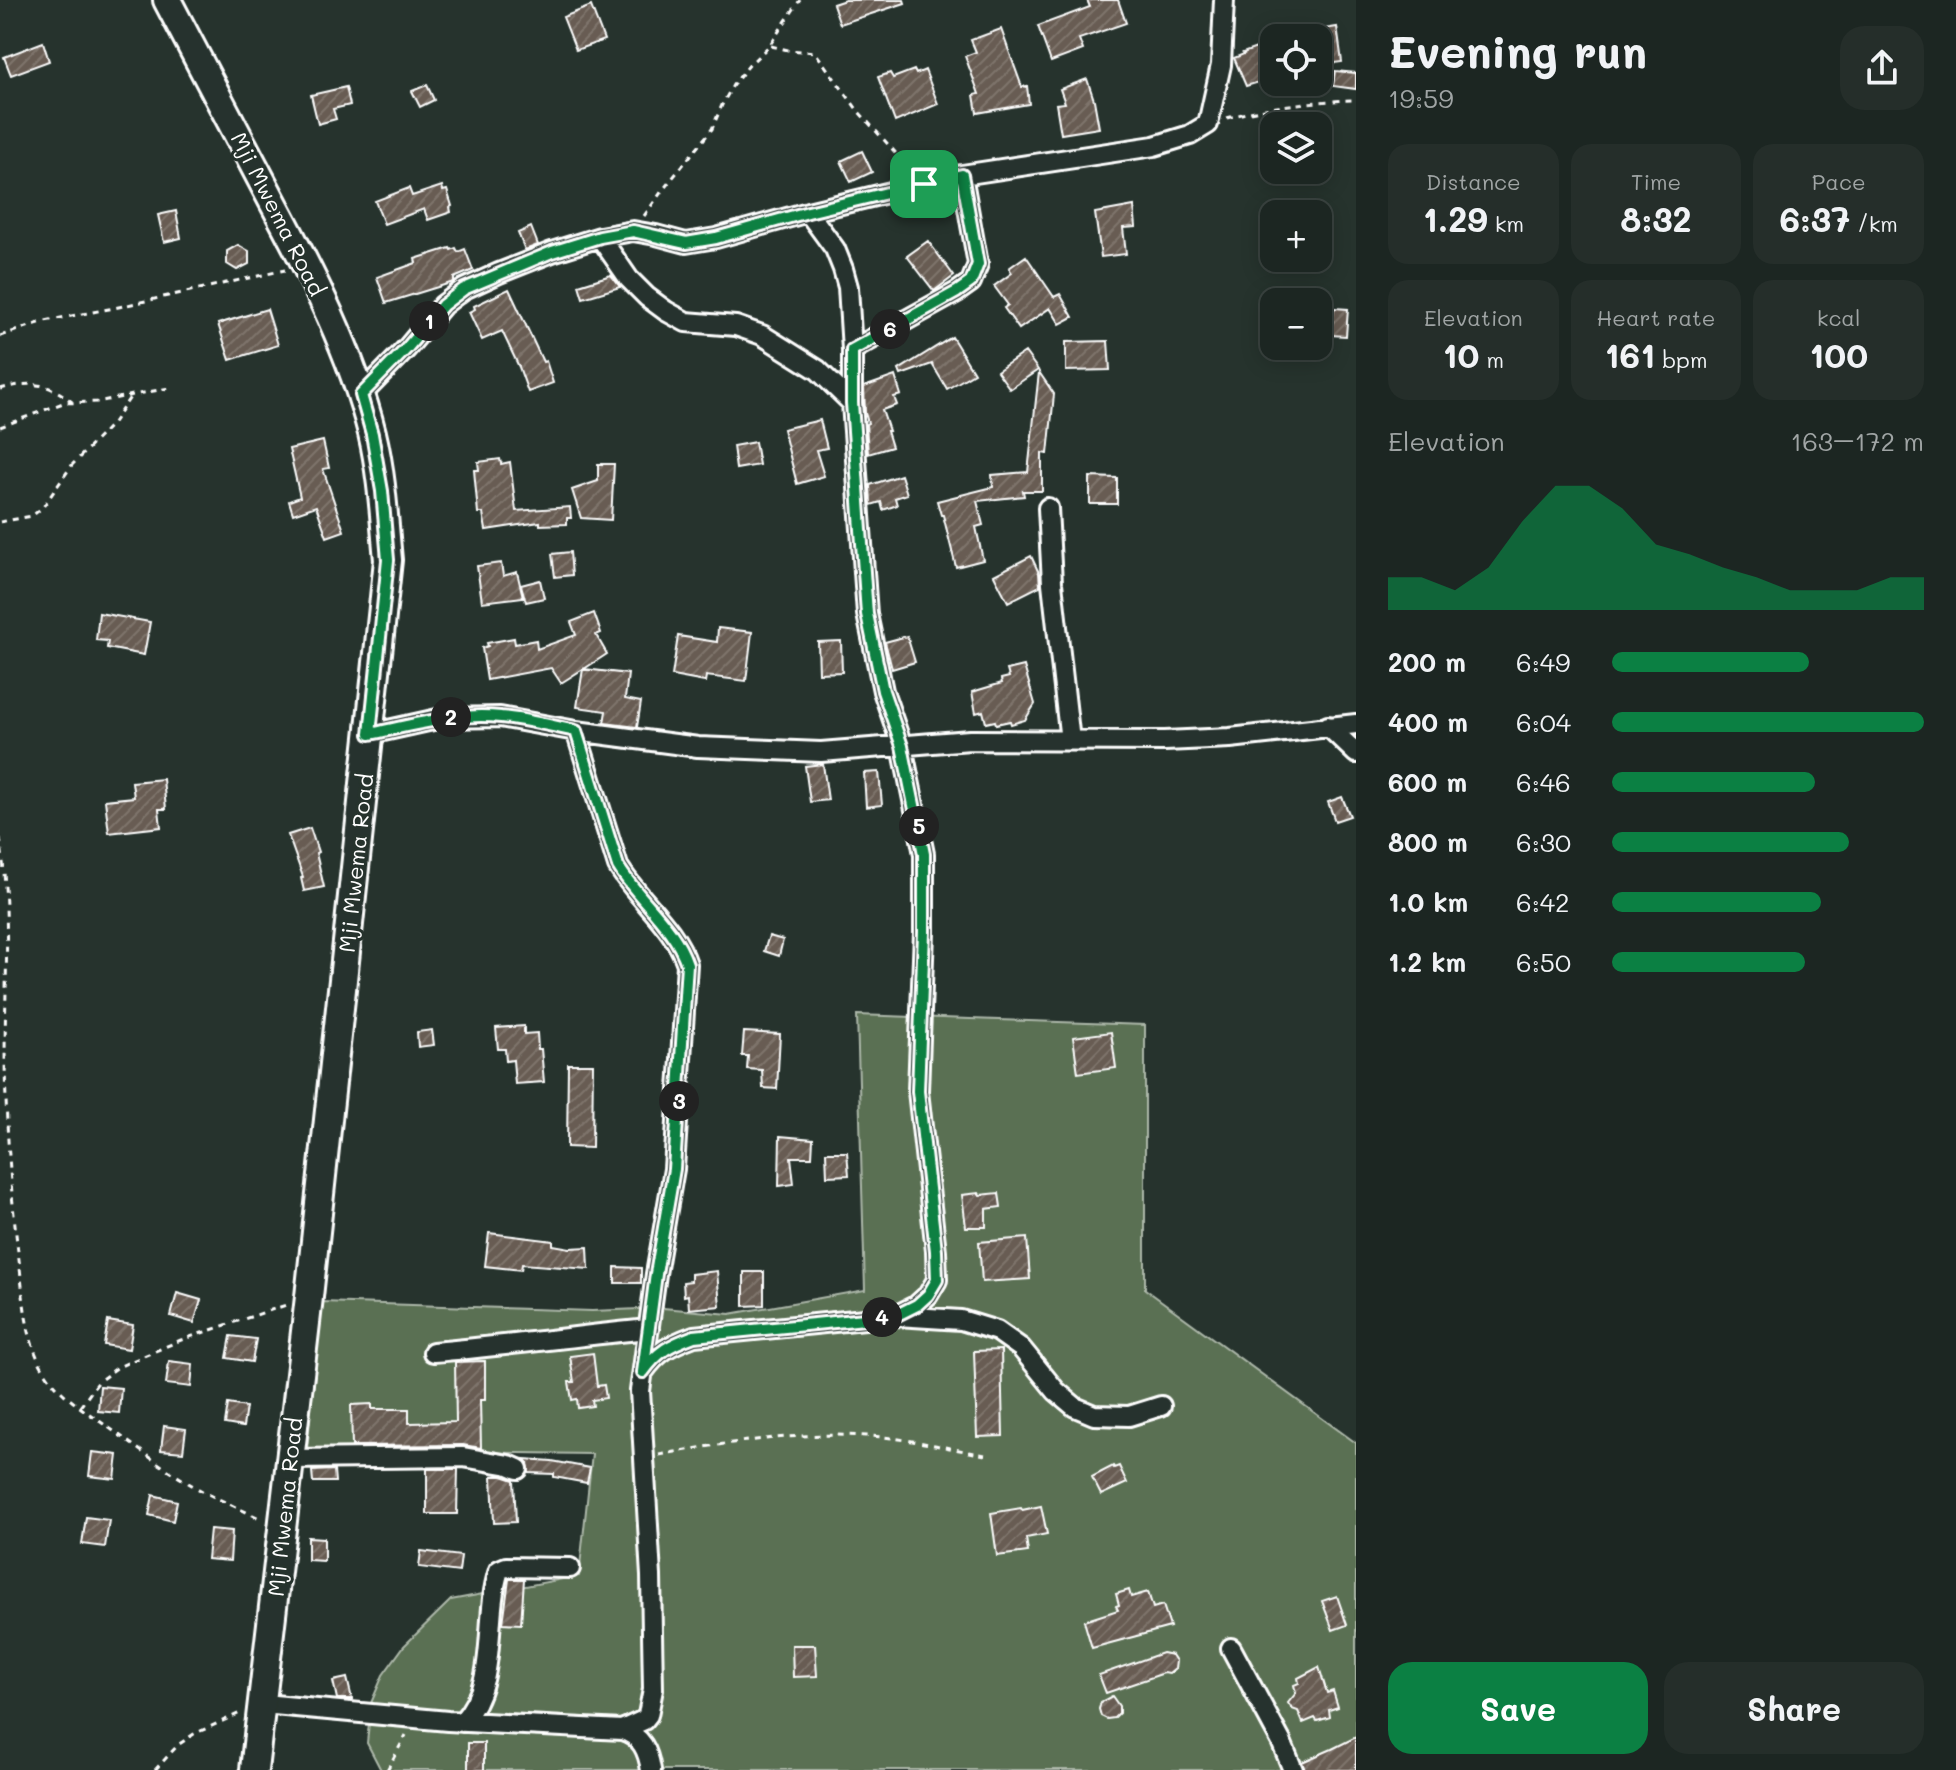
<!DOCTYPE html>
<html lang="en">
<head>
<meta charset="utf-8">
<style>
  :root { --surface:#1c2622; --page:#252e2a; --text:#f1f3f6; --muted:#a0a5a5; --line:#3a4340; --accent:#0b8043 }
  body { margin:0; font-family:Mali,sans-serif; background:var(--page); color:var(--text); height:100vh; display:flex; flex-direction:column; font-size:30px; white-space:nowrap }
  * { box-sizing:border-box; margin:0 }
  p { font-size:26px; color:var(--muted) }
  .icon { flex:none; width:44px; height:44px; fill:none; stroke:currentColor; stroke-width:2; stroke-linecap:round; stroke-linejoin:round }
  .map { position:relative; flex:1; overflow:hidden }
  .drawer { display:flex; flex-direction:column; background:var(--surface); width:600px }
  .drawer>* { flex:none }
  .controls { position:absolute; left:1260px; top:24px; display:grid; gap:16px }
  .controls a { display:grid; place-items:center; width:72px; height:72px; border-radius:16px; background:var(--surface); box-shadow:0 4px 20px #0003,0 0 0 2px var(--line); font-size:40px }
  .pin { position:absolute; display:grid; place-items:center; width:68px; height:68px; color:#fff; margin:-34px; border-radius:16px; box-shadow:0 4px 12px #0006 }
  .km { position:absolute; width:40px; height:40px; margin:-20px; border-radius:50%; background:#222; color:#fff; font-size:22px; line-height:40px; text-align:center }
  .round { display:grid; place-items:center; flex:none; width:84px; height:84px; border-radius:24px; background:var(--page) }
  .overview { display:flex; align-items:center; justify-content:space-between; height:136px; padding:0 32px }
  h1 { font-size:44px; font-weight:700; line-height:60px }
  .figures { display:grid; grid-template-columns:repeat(3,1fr); gap:12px; height:136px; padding:8px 32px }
  .figures div { display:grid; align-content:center; border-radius:20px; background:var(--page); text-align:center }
  .figures b { font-size:34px; font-weight:700 }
  .figures small { font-size:22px; font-weight:400 }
  .figures p { font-size:22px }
  .chart { height:224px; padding:16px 32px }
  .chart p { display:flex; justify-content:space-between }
  .chart svg { width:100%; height:144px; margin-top:8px; fill:var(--accent); opacity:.7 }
  .cta { display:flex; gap:16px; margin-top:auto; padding:16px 32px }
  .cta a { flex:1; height:92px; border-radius:24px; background:var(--accent); color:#fff; font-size:32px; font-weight:700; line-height:92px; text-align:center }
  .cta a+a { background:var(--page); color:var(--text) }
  ul { padding:0 32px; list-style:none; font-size:26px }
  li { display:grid; grid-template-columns:128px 96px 1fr; align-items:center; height:60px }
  li i { height:20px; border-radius:10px; background:var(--accent) }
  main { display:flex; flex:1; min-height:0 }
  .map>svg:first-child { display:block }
  .grass { fill:#5a6f53; stroke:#acb7a9; stroke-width:2 }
  .building { fill:url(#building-hatch); stroke:#fff; stroke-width:2 }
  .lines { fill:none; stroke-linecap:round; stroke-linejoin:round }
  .street-casing { stroke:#fff; stroke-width:24 }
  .secondary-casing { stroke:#fff; stroke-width:32 }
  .path { stroke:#fff; stroke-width:3; stroke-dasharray:6 6; stroke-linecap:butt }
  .street { stroke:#26332d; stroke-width:18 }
  .secondary { stroke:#26332d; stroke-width:26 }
  .route-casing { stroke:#fff; stroke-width:16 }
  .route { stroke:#0b8043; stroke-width:10 }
  .labels { text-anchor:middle; stroke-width:6; stroke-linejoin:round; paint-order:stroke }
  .street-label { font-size:22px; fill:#fff; stroke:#26332d }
</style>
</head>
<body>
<main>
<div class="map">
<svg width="1356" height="1770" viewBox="0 0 1356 1770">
  <defs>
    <pattern id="building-hatch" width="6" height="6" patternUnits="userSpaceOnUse" patternTransform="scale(2)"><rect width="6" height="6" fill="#675c52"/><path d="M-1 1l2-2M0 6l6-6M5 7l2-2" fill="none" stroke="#7e746c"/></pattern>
  </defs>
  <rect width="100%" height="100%" fill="#26332d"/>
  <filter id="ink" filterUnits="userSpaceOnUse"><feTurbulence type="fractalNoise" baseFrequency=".0125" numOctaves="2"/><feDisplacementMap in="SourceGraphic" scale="16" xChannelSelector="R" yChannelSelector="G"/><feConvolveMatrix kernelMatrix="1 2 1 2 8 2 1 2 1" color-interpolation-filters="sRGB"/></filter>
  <g filter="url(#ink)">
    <path class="grass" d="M857 1015 1145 1025V1289L1356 1443V1770H381L367 1743 371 1703 383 1675 404 1646 451 1600 579 1576 592 1454 307 1450 322 1302 592 1311 663 1308 730 1314 865 1290Z"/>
    <path class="building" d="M845 0H904L905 3 840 24 833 4Z
      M1087 0H1118L1126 23 1079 39 1083 50 1051 62 1038 26 1090 7Z
      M591 6 604 40 576 50 563 17Z
      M1337 27 1342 62 1318 65V30Z
      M1001 29 1022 87 1027 86 1029 104 977 113 974 95 979 94 965 56 976 52 971 40Z
      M43 42 49 61 11 75 4 57Z
      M1262 46 1272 78 1246 86 1234 58 1244 54 1243 53Z
      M914 70 916 74 925 70 938 104 895 122 878 77 890 73 893 78Z
      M1335 71 1356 73V89L1333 86Z
      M1087 79 1094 100 1099 128 1061 134 1056 104 1065 103 1060 89Z
      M427 85 434 100 420 107 412 91Z
      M346 87 350 105 333 109 336 119 318 124 311 95Z
      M862 151 872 172 851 182 841 161Z
      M442 186 443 191 447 190 452 206 450 207 451 212 428 220 424 209 384 224 375 201 409 188 412 196Z
      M1134 206 1136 227 1123 228 1126 254 1101 257 1095 213Z
      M176 211 181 238 164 242 158 215Z
      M531 227 538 245 525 250 518 233Z
      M928 241 954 276 934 291 907 256Z
      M238 245 249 251V264L237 270 227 264V251Z
      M450 248 451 250 456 248 458 252 465 249 473 270 454 278V282L386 303 377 277 416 263 415 259Z
      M1026 256 1054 297 1060 294 1073 317 1060 324 1050 308 1019 329 1004 308 1008 305 994 286 1012 273 1009 268Z
      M611 275 620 287 583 298 579 285Z
      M509 289 543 362 546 361 553 383 528 392 519 367 502 331 482 340 469 312 475 309 474 306Z
      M1334 308 1348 309 1346 336 1331 335Z
      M267 309 278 345 230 360 218 324Z
      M952 337 974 373 947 389 932 364 901 375 899 370Z
      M1108 341 1110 370 1066 371V342Z
      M1025 352 1038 370 1010 389 997 371Z
      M1039 372 1054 394 1048 454 1042 453V491H1023L1024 496 977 501 983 525 976 527 983 560 956 567 943 515H941L937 501 993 487 992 475 1028 472Z
      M895 376 901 395 894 397 897 405 882 410 889 431H887L892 447 868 454 866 424 868 423 865 413 864 387Z
      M820 420 827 448 816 450 824 476 797 484 783 429Z
      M323 441 329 468 323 469 344 531 327 537 316 506 293 514 289 501 300 497 289 449Z
      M755 442 759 465 736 469 733 446Z
      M500 459 501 464 510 462 516 511 570 507 571 518H567V524L540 525V522L486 530 483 513H478L474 470H479L478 462Z
      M598 464H614L611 520 581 518 572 490 598 481Z
      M901 475 907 494 895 498 897 505 883 510 881 502 871 505 870 485Z
      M1090 477 1117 478V504H1090Z
      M570 552 572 575 555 577 552 554Z
      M1031 556 1039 573 1040 586 1008 602 994 575Z
      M501 563 503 576 517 572 523 597 482 602 477 566Z
      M540 580 544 598 526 602 521 585Z
      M99 613 150 622 144 655 107 648 108 641 96 640Z
      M594 613 601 633 596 635 607 654 584 669 628 674 625 699 641 702 637 727 604 723 606 711 577 707 583 669 561 683 551 668 487 680 482 648 488 646 487 643 514 638 515 644 536 640 537 649 576 635 571 622Z
      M718 628 752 632 746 681 706 676 705 682 672 676 678 636 717 642Z
      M907 636 915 662 892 669 885 642Z
      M841 641 842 672 819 673 818 642Z
      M1024 666 1035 704 1025 720 1011 724 1010 721 996 724 995 721 986 723 983 711 976 713 972 692 1002 683 1001 679 1009 677 1007 670Z
      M823 764 828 800 810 802 805 766Z
      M879 772 882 805 866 807 864 773Z
      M163 779 166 809H159L161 827 109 833 105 800 134 797 132 782Z
      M1342 797 1350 816 1335 821 1328 802Z
      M310 828 318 852 316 853 324 887 304 891 301 878 303 877 288 835Z
      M769 936 783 940 779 956 764 951Z
      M524 1026V1034L537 1033 538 1049H541L544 1082 515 1084 513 1060 506 1061 505 1049H498L496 1028Z
      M432 1030 434 1045 418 1047 417 1032Z
      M744 1032 780 1034 777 1089 763 1088 762 1070 747 1069 748 1056H742Z
      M1111 1032 1116 1068 1078 1073 1073 1037Z
      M568 1064H593L592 1148 567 1147Z
      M780 1136 813 1139 812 1157H791L794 1184 779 1186Z
      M826 1152H847L849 1175 827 1176Z
      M979 1193 980 1195 999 1193 1001 1207 986 1209V1227H966L962 1195Z
      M489 1233 553 1241V1245L570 1248 588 1247 589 1269 522 1264 521 1270 485 1266Z
      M1027 1238 1030 1279 982 1282 979 1242Z
      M615 1267 641 1268V1283H615Z
      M717 1271 720 1306 689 1309 688 1295 684 1296 683 1282 691 1281V1274Z
      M744 1272H764V1305L744 1306Z
      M177 1293 201 1300 194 1323 171 1316Z
      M108 1321 133 1325 129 1349 104 1345Z
      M231 1336 256 1339 252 1362 227 1358Z
      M1001 1350 1003 1436 977 1437 974 1351Z
      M593 1353 597 1386 604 1385 606 1398 592 1400 593 1406 578 1408 577 1399 572 1400 569 1382H574L570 1356Z
      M169 1361 193 1364 191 1387 166 1384Z
      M485 1361V1400H480L481 1448 463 1445 352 1446 351 1405 372 1404V1409H409V1423L456 1422 455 1362Z
      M100 1386 121 1388 119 1413 98 1411Z
      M228 1404 246 1407 243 1427 225 1424Z
      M164 1426 186 1429 183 1452 161 1450Z
      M92 1452 118 1455 115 1479 89 1476Z
      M524 1459 552 1461 590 1468 587 1483 554 1477V1474L529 1473 528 1463Z
      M1113 1466 1114 1468 1119 1466 1127 1483 1101 1495 1092 1477Z
      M427 1469H458L457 1514H427Z
      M334 1470 335 1482H313L312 1471Z
      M492 1476H502L514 1480 516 1522 494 1523Z
      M153 1495 177 1501 173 1521 149 1515Z
      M1041 1506 1047 1534 1026 1538 1028 1552 997 1556 991 1513 1021 1508 1022 1510Z
      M86 1517 109 1520 105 1547 82 1544Z
      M210 1529 232 1531 230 1561 207 1559Z
      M308 1537 324 1538V1561L308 1560Z
      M421 1551 461 1556 459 1572 419 1567Z
      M509 1579H524L521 1624 503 1623Z
      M1129 1590 1131 1597 1148 1592 1153 1608 1163 1605 1170 1627 1092 1648 1084 1621 1118 1610 1116 1606 1119 1605 1116 1594Z
      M1337 1596 1347 1625 1333 1630 1322 1601Z
      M792 1645H815L817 1676 793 1677Z
      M1162 1653 1172 1655 1176 1661 1175 1669 1169 1674 1164 1673 1106 1693 1099 1675Z
      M1319 1667 1327 1693 1333 1691 1338 1707 1329 1710 1330 1717 1317 1721 1315 1718 1303 1723 1298 1711 1292 1709 1288 1703 1296 1693 1294 1685 1299 1683 1298 1678Z
      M347 1678 352 1699H337L333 1681Z
      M1112 1696 1119 1706V1713L1114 1718 1107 1719 1101 1716 1099 1709 1101 1702Z
      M1356 1737V1770H1305L1302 1762 1332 1749Z
      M468 1743H484V1770H468Z"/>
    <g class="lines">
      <defs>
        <path id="street" d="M600 237 629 279 647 297 666 311 686 322 736 326 762 335 818 370 852 403
          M852 350 957 292 971 282 978 264 962 175
          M361 395 407 348 443 305 464 289 499 273 552 252 600 237 633 231 656 235 686 243 716 238 808 212 962 175 1154 146 1190 135 1208 124 1221 65 1224 0
          M1048 508 1052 583 1070 741
          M1328 726 1356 753
          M576 731 618 866C638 900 674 925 687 964L674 1169 656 1274 640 1391 651 1576 653 1689 648 1715 644 1720 622 1730
          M370 734 442 718 500 717 576 731 698 747 821 752 970 740 1165 741 1230 738 1356 724
          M897 1316 961 1320 997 1331 1021 1348 1056 1391 1075 1407 1094 1415 1129 1416 1161 1406
          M433 1352C505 1346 577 1336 649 1329
          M643 1372C658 1351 670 1345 694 1336L895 1316 917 1305 928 1295 937 1280 936 1251 918 1091 924 932V854L902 746 883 691 867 614 852 403V350L848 287 843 269 835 249 808 212
          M290 1459 463 1457 509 1465 518 1469
          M1231 1648 1281 1741 1293 1770
          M263 1704 448 1721 622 1730C642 1736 648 1751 651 1770
          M462 1722C500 1681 483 1620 499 1570L506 1567 570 1568"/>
        <path id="secondary" d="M167 0C203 68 239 136 274 204 313 277 352 353 372 433 382 475 384 518 388 560L309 1297 254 1770"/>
      </defs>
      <use href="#street" class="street-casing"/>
      <use href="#secondary" class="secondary-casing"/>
      <path class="path" d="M771 46 788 50 815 52 859 112 911 170
        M1227 118C1268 106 1313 101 1356 100
        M644 216 662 191 712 129 722 105 733 85 750 64 769 46 800 0
        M0 336 45 321 114 308 285 270
        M0 389C29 381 49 382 72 402
        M0 427 63 403 97 402 174 387
        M0 522 32 516 43 507 72 465 112 424 131 396
        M0 838C13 925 2 1012 6 1099 8 1155 13 1212 20 1268 24 1302 26 1344 46 1373 60 1395 84 1410 105 1425 138 1448 170 1474 206 1493 224 1502 243 1510 261 1519
        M80 1407 99 1381 118 1367 181 1340 286 1305
        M659 1455C728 1442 799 1432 869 1436 907 1438 947 1448 985 1455
        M155 1770 178 1745 194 1734 240 1713
        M387 1770 406 1735"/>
      <use href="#street" class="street"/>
      <use href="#secondary" class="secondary"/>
    </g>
  </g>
  <g class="lines" filter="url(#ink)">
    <defs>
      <path id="route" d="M962 175 978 264 971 282 957 292 852 350V403L867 614 883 691 902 746 924 854V932L918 1091 936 1251 937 1280 928 1295 917 1305 895 1316 694 1336C670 1345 658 1351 643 1372L656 1274 674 1169 687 964C674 925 638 900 618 866L576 731C551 726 526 719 501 717 457 712 413 725 370 734L388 560 382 491 372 434 361 395 407 348 443 305 464 289 552 252 600 237 633 231 686 243 716 238 808 212Z"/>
    </defs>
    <use href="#route" class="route-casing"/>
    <use href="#route" class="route"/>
  </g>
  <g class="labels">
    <g class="street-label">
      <text transform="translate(278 214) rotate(63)" y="8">Mji Mwema Road</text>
      <text transform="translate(356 863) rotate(-84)" y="8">Mji Mwema Road</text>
      <text transform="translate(285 1507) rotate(-84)" y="8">Mji Mwema Road</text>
    </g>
  </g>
</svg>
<div class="controls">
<a><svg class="icon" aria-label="locate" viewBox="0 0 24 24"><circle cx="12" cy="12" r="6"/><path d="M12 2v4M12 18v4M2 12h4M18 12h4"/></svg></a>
<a><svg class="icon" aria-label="layers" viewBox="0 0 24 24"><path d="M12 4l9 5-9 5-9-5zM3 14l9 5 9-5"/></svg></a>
<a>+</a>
<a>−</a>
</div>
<div class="pin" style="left:924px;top:184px;background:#1e9e55"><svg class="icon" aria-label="arrive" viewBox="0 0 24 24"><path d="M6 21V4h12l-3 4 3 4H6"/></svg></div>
<b class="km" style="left:429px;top:321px">1</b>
<b class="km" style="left:451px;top:717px">2</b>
<b class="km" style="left:679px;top:1101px">3</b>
<b class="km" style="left:882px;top:1317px">4</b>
<b class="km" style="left:919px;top:826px">5</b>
<b class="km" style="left:890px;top:329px">6</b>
</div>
<section class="drawer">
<div class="overview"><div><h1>Evening run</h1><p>19:59</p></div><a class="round"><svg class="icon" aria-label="share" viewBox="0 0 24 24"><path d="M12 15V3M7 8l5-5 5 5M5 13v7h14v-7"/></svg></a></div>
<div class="figures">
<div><p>Distance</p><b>1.29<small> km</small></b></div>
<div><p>Time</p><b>8:32</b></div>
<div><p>Pace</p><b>6:37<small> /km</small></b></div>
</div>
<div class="figures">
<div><p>Elevation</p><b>10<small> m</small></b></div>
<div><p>Heart rate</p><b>161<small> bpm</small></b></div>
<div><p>kcal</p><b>100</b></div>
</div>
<div class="chart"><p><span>Elevation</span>163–172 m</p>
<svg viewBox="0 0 160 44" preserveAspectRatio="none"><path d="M0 44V34L10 34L20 38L30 31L40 17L50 6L60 6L70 13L80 24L90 27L100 31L110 34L120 38L130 38L140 38L150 34L160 34V44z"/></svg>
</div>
<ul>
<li><b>200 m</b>6:49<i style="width:63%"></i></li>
<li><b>400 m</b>6:04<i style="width:100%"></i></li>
<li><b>600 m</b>6:46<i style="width:65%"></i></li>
<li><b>800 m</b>6:30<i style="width:76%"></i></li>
<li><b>1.0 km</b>6:42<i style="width:67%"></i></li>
<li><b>1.2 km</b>6:50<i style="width:62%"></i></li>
</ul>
<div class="cta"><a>Save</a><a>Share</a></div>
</section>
</main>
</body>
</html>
